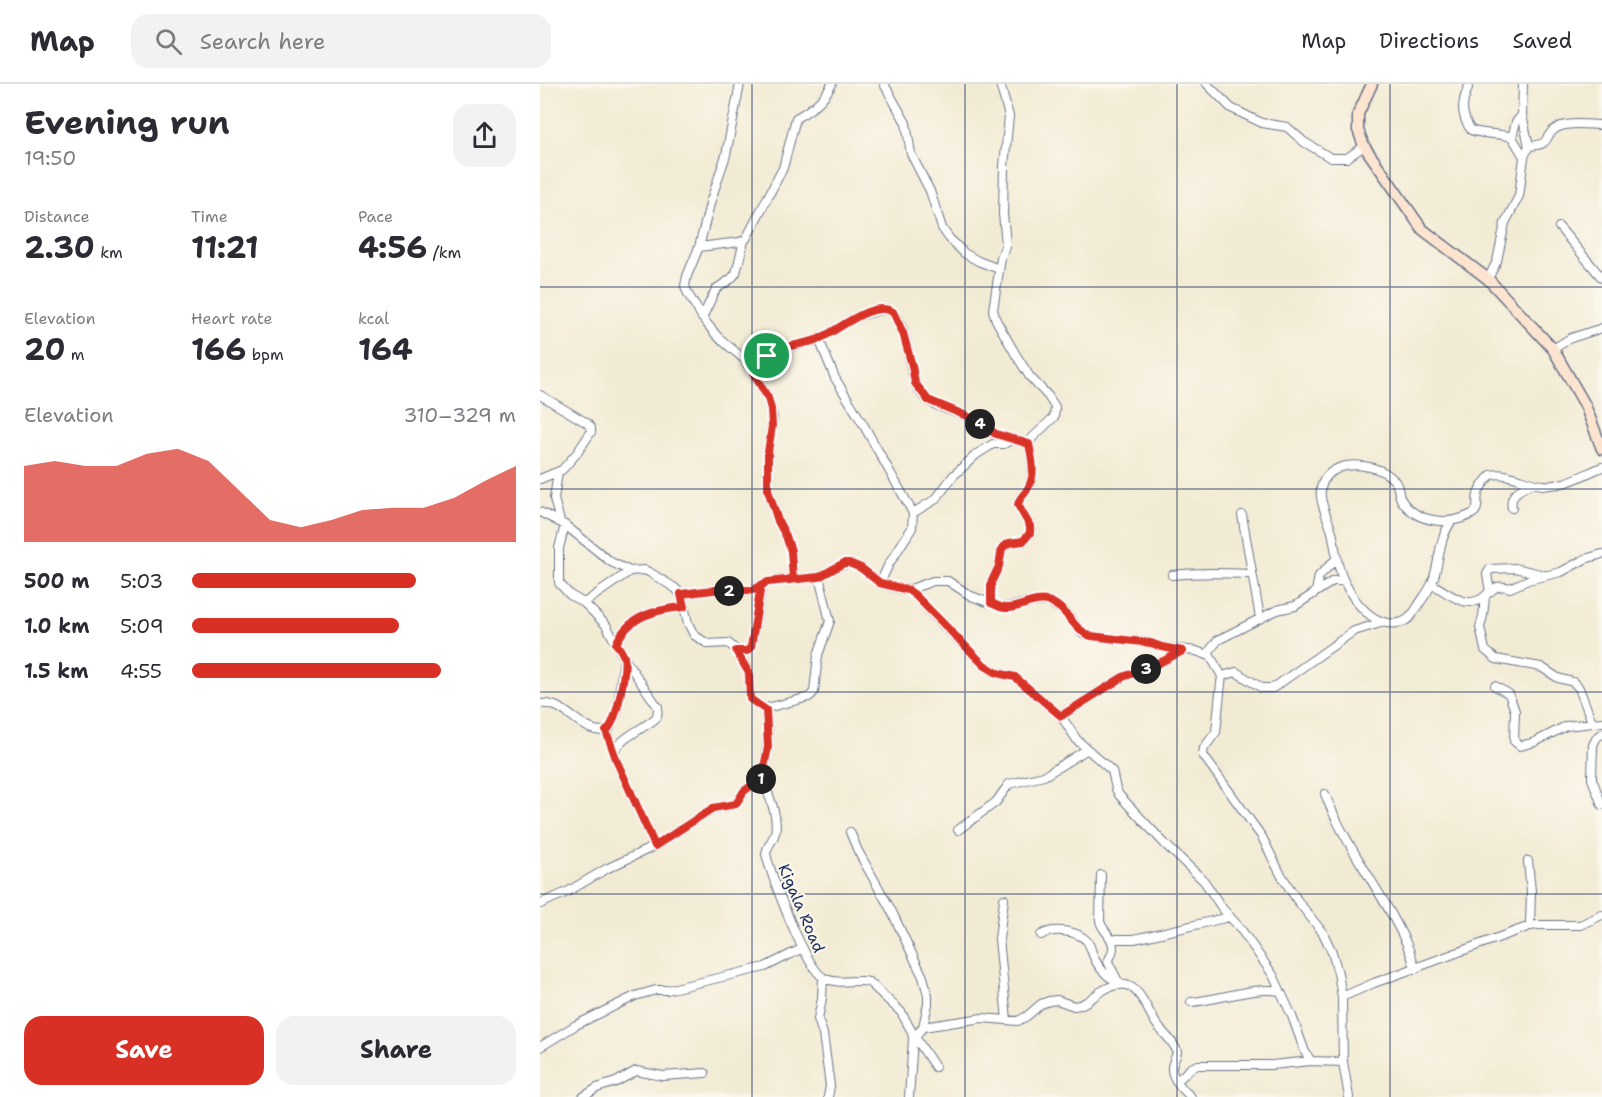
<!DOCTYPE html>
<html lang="en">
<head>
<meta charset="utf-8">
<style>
  :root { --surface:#fff; --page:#f2f2f3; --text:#2b2b33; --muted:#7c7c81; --line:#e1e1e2; --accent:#d93025 }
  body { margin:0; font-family:"Shantell Sans",sans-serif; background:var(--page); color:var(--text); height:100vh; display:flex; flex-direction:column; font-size:22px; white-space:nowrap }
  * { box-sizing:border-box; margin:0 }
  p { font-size:20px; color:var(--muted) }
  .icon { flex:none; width:33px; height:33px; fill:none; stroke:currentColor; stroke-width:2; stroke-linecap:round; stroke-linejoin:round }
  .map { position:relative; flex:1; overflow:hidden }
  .panel { display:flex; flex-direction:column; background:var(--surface); width:540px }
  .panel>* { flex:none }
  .pin { position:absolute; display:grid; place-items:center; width:51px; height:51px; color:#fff; margin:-26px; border:3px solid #fff; border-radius:50%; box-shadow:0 2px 6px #0007 }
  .km { position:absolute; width:30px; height:30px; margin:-15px; border-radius:50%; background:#222; color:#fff; font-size:16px; line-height:30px; text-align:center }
  .round { display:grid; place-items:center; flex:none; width:63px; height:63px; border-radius:18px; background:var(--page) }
  .summary { display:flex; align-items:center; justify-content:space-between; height:102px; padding:0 24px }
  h1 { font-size:33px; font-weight:700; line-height:45px }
  .metrics { display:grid; grid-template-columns:repeat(3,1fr); gap:9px; height:102px; padding:6px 24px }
  .metrics div { display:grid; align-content:center }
  .metrics b { font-size:30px; font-weight:700 }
  .metrics small { font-size:16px; font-weight:400 }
  .metrics p { font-size:16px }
  .chart { height:168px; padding:12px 24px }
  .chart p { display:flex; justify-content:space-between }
  .chart svg { width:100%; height:108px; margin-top:6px; fill:var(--accent); opacity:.7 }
  .button { display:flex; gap:12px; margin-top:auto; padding:12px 24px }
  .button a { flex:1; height:69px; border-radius:18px; background:var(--accent); color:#fff; font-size:24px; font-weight:700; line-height:69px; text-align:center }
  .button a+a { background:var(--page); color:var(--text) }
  ul { padding:0 24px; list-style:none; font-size:20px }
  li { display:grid; grid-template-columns:96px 72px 1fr; align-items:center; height:45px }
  li i { height:15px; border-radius:8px; background:var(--accent) }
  header { display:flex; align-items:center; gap:36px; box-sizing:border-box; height:84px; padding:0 30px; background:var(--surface); border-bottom:2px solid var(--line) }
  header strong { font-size:28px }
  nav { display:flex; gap:33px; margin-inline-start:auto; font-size:21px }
  .search { width:420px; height:54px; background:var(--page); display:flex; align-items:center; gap:15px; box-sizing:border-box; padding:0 21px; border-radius:18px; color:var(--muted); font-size:22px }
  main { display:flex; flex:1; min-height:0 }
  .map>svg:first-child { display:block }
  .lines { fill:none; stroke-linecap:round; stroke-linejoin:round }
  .street-casing { stroke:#667187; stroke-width:10 }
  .secondary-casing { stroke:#667187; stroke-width:13 }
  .street { stroke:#fff; stroke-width:8 }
  .secondary { stroke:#fde4d0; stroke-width:10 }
  .route-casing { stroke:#fff; stroke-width:12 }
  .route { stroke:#d93025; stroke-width:8 }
  .grid { fill:none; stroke:#1b2f5e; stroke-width:1.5; stroke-opacity:0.55 }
  .labels { text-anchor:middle; stroke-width:4.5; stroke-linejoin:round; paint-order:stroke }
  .street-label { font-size:16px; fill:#1b2f5e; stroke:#fbf7ec }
</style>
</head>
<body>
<header>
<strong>Map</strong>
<div class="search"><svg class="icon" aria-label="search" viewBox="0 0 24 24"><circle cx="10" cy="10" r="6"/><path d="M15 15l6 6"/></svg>Search here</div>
<nav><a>Map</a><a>Directions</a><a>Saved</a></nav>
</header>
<main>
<section class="panel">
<div class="summary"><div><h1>Evening run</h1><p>19:50</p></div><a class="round"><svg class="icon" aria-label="share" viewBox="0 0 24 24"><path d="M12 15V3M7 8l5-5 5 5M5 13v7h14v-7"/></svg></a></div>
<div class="metrics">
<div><p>Distance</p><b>2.30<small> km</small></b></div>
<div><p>Time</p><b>11:21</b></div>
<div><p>Pace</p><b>4:56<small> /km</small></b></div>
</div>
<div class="metrics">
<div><p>Elevation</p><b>20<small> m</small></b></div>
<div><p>Heart rate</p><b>166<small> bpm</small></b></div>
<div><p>kcal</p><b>164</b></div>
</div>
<div class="chart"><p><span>Elevation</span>310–329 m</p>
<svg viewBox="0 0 160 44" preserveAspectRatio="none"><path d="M0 44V13L10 11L20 13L30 13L40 8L50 6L60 11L70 23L80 35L90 38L100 35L110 31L120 30L130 30L140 26L150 19L160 13V44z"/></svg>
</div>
<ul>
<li><b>500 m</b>5:03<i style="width:69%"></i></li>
<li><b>1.0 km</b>5:09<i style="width:64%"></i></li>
<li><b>1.5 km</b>4:55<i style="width:77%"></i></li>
</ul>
<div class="button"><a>Save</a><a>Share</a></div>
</section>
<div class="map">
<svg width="1062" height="1013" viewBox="0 0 1062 1013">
  <rect width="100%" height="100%" fill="#fbf7ec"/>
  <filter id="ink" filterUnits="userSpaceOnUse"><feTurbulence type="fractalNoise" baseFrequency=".0167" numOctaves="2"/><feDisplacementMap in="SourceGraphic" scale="12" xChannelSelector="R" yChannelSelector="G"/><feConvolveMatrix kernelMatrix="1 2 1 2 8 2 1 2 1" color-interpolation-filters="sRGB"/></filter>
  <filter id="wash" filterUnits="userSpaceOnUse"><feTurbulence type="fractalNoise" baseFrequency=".008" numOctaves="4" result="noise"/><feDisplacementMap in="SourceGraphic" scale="24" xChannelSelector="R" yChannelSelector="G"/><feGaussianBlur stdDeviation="1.35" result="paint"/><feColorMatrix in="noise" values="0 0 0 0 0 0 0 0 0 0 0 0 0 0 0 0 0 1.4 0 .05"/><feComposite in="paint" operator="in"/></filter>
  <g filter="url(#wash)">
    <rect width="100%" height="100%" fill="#f2ebd4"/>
  </g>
  <g filter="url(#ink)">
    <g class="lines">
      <defs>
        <path id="street" d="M200 0 186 71 171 116 159 163 147 192 145 202 148 210 164 236 177 252 205 276 228 314 233 333 228 368V406L238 437 246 452 251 467 253 495
          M344 0 366 39 371 70 390 107 402 144 409 154 424 169 438 177 459 185
          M667 0 691 24 722 39 747 43 764 58 791 74H807L824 62
          M928 4C921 20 921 32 931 46 944 51 958 49 972 53L984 73
          M972 53 976 38 982 31
          M989 62C1013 60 1002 54 1015 45 1026 37 1049 41 1062 41
          M1019 143 1062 194
          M159 163 200 158 206 155 243 84 256 34C271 26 284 16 292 0
          M948 195 957 177 965 139 979 112 984 73 989 62 982 31 983 0
          M162 234 176 205 191 195 196 189 204 157
          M279 255 295 294 323 340 373 429 372 444 349 480 340 499
          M1013 265 1031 254 1062 244
          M212 287 231 269 279 255 318 232 346 225C372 236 365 289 381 309 392 324 414 326 430 334 437 338 442 343 449 347 461 354 476 356 489 360
          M0 311 47 339 51 344V348L37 369 22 386 0 395
          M18 388 14 415 20 437
          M972 424C969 410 980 405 991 400
          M0 428 25 441 71 478 90 487 104 486 109 488 135 504 141 510 148 539 154 551 168 560 188 559 200 569 206 567 211 563 222 500 234 497 279 493 299 482 309 479 321 484 340 499 357 504 368 506 393 497H408L431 512 464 524 492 518 508 517 525 528 543 550 551 552 611 559 622 563 656 567 670 572 682 592 681 599 676 648 664 664 663 671 722 753 740 789 757 816 783 849 792 868 798 889 802 913 803 978 809 1013
          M373 429 396 415 413 392 437 370 453 360H464L473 355
          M702 431 720 534
          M911 438C898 456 900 479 892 499 889 507 882 515 878 522 874 528 870 536 862 538 835 546 814 518 804 497 796 482 796 464 792 448 788 432 772 408 787 392 803 375 839 380 854 396 860 402 857 410 862 417 877 439 909 442 932 430 940 426 936 418 938 410 940 403 946 396 951 391 967 387 986 400 1003 401 1025 403 1042 391 1062 383
          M25 441 19 464V499L30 511 44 519 66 541 84 574 118 623 117 633C104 645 84 651 74 667L78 680 115 762
          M632 491C659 488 684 489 711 490
          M892 500C903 506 915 516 927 518 949 520 948 496 970 504L988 496 1021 488 1045 475 1062 470
          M368 506 375 511 400 538 444 581 457 589 475 593 521 632 537 656 572 687 576 705 579 711 625 760 664 797 682 824 700 844 733 891 752 932 765 968 771 977
          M776 507 779 492 797 474
          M950 508 947 490 950 485 975 484 1004 491
          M141 510C151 510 160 507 170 506 187 504 205 512 221 501
          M945 513 943 532 940 543 945 566 956 575 1001 583 1018 594 1033 598 1039 604 1052 638
          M44 519 90 487
          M451 519V499L459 482 462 464 469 459 483 457 490 449V442L478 421C479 412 487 408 490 400 495 386 490 371 489 357L514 333 515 323 508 312 490 293 476 271 456 236 453 226 461 174 466 160 463 130 464 82 469 32 460 0
          M76 560C88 532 117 525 144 523
          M197 567 209 589 210 615 226 626
          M667 570 678 556 737 526 755 522 793 497H803
          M682 592 696 588 722 604H733L814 547 844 538
          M955 602 969 610 975 627 974 657 980 662 995 658 1026 642 1062 638
          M0 620C27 616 43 654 69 646L77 628 84 574
          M521 632 583 593 613 582 643 567
          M66 647 74 667
          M1062 650 1057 653 1053 661 1052 695 1062 721
          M222 694C228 710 239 731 235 749 233 757 227 761 226 770 232 793 265 884 284 894 300 902 315 894 329 898L361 928 372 948 373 955 369 1013
          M785 710C802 754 830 792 853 833 862 850 871 866 875 885
          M418 746 456 718 469 700 504 692 546 666
          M310 748 318 767 351 826 383 893 388 911V920L383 943 373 955
          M988 777 991 807 990 842
          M561 791 560 837C562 847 574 853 573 864 573 869 570 873 568 878L580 901
          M464 815 459 855 467 936
          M0 820 27 808 66 785 115 762 173 724 196 720 204 707 222 694C225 679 228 664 228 649 228 640 224 633 227 624L269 613 274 608 278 571 290 537 279 493
          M501 851C513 844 537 846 547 857 550 861 551 866 553 871 557 882 567 894 579 898
          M572 857 576 855H594L608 852 689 833
          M283 894 282 914 278 935 283 950 290 1002 288 1013
          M802 913 834 899 990 842 998 841H1040L1062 831
          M651 918C678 916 715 902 740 907
          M383 943 442 934 478 937 487 932 501 920 509 917 517 916 534 922 540 921C548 918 553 913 560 908 594 887 601 914 615 938 621 948 635 958 637 968 636 973 633 978 632 983 631 994 644 1007 651 1013
          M375 953 395 983
          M0 963 36 941 95 912 116 906H127L225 883 263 864
          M637 997 651 984 658 981H732L771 977 803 978
          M43 1013 57 1004 76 998 96 987 123 992 165 989"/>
        <path id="secondary" d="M832 0 818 30V46L824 62 882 145 948 195 1013 265 1045 321 1062 365"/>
      </defs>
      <use href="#street" class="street-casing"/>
      <use href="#secondary" class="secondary-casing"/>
      <use href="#street" class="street"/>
      <use href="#secondary" class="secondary"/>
    </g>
  </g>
  <g class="lines" filter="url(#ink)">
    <defs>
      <path id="route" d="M227 272 212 287 228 314 231 325 232 342 228 368V406L238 437 246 452 251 467 253 495 228 498 221 501 211 563 207 567H196L209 589 210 615 226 626 228 663 222 694 204 707 196 720 173 724 115 762 78 680 66 647C77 640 87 584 84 573 82 568 79 563 76 560 88 532 117 525 144 523L141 510 173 506H213L228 498 279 493 304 479H309L321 484 340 499 368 506 375 511 444 581 457 589 475 593 521 632 583 593 613 582 643 567 622 563 611 559 551 552C532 546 527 522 507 517 492 514 479 525 465 524 460 524 455 520 451 519V499L459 482 462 464 469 459 483 457 490 449V442L478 421C479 413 485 411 488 404 496 391 492 374 489 360L456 350 429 333 388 316 375 299 372 282 363 249 353 228C331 215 296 249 276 256 261 261 240 262 227 272"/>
    </defs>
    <use href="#route" class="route-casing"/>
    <use href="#route" class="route"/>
  </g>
  <path class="grid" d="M212 0V1013M425 0V1013M637 0V1013M850 0V1013M0 203H1062M0 405H1062M0 608H1062M0 810H1062"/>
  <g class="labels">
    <g class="street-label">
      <text transform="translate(262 824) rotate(67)" y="6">Kigala Road</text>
    </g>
  </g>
</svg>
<div class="pin" style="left:227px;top:272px;background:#1e9e55"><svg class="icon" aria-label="arrive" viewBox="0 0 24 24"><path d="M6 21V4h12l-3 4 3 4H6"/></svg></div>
<b class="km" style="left:221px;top:695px">1</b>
<b class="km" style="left:189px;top:507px">2</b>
<b class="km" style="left:606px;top:585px">3</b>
<b class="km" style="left:440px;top:340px">4</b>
</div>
</main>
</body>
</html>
